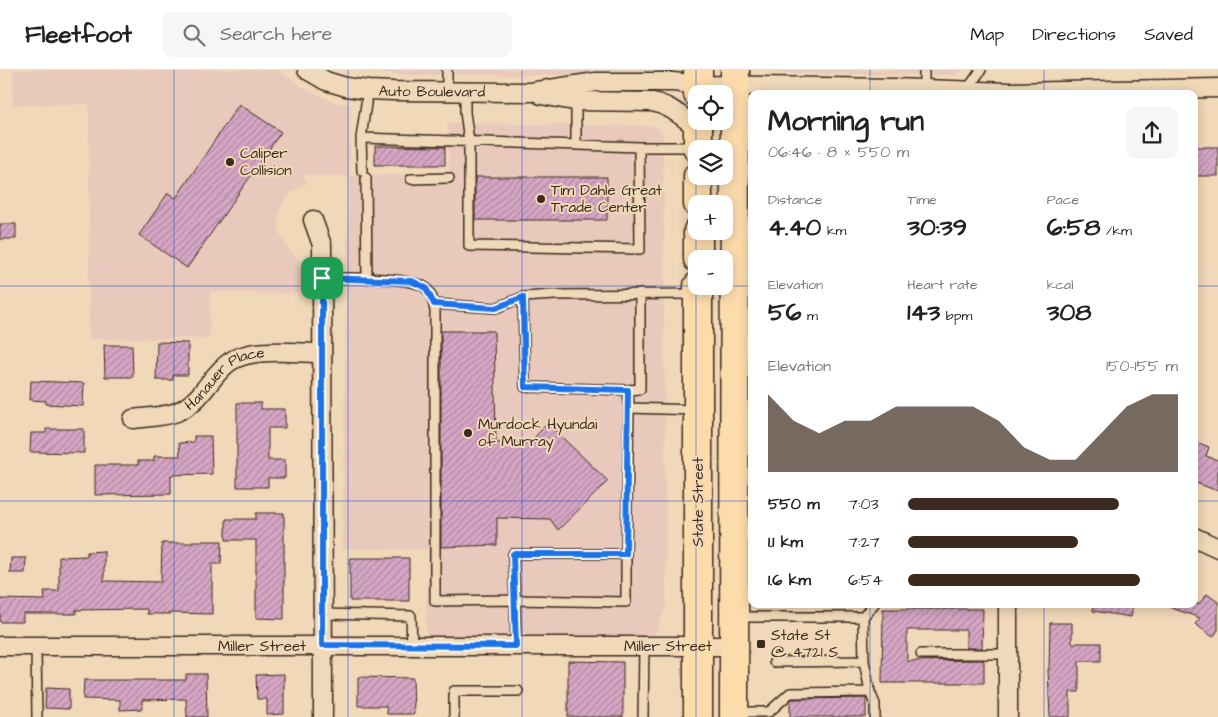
<!DOCTYPE html>
<html lang="en">
<head>
<meta charset="utf-8">
<style>
  :root { --surface:#fff; --page:#f6f6f6; --text:#222; --muted:#767676; --line:#e0e0e0; --accent:#3b2a1e }
  body { margin:0; font-family:"Architects Daughter",sans-serif; background:var(--page); color:var(--text); height:100vh; display:flex; flex-direction:column; font-size:19px; white-space:nowrap }
  * { box-sizing:border-box; margin:0 }
  p { font-size:16px; color:var(--muted) }
  .icon { flex:none; width:28px; height:28px; fill:none; stroke:currentColor; stroke-width:2; stroke-linecap:round; stroke-linejoin:round }
  .map { position:relative; flex:1; overflow:hidden }
  .side { position:absolute; left:748px; top:20px; width:450px; height:518px; display:flex; flex-direction:column; background:var(--surface); border-radius:10px; box-shadow:0 2px 12px #0003 }
  .side>* { flex:none }
  .fabs { position:absolute; left:688px; top:15px; display:grid; gap:10px }
  .fabs a { display:grid; place-items:center; width:45px; height:45px; border-radius:10px; background:var(--surface); box-shadow:0 2px 12px #0003; font-size:25px }
  .pin { position:absolute; display:grid; place-items:center; width:42px; height:42px; color:#fff; margin:-21px; border-radius:10px; box-shadow:0 2px 8px #0006 }
  .round { display:grid; place-items:center; flex:none; width:52px; height:52px; border-radius:10px; background:var(--page) }
  .summary { display:flex; align-items:center; justify-content:space-between; height:85px; padding:0 20px }
  h1 { font-size:28px; font-weight:700; line-height:38px }
  .metrics { display:grid; grid-template-columns:repeat(3,1fr); gap:8px; height:85px; padding:5px 20px }
  .metrics div { display:grid; align-content:center }
  .metrics b { font-size:25px; font-weight:700 }
  .metrics small { font-size:14px; font-weight:400 }
  .metrics p { font-size:14px }
  .chart { height:140px; padding:10px 20px }
  .chart p { display:flex; justify-content:space-between }
  .chart svg { width:100%; height:90px; margin-top:5px; fill:var(--accent); opacity:.7 }
  ul { padding:0 20px; list-style:none; font-size:16px }
  li { display:grid; grid-template-columns:80px 60px 1fr; align-items:center; height:38px }
  li i { height:12px; border-radius:6px; background:var(--accent) }
  header { display:flex; align-items:center; gap:30px; box-sizing:border-box; height:70px; padding:0 25px; background:var(--surface); border-bottom:1px solid var(--line) }
  header strong { font-size:24px }
  nav { display:flex; gap:28px; margin-inline-start:auto; font-size:18px }
  .search { width:350px; height:45px; background:var(--page); display:flex; align-items:center; gap:12px; box-sizing:border-box; padding:0 18px; border-radius:10px; color:var(--muted); font-size:19px }
  .map>svg:first-child { display:block }
  .built { fill:#e8c9bc }
  .building { fill:url(#building-hatch); stroke:#3b2a1e }
  .lines { fill:none; stroke-linecap:round; stroke-linejoin:round }
  .service-casing { stroke:#3b2a1e; stroke-width:12 }
  .minor-casing { stroke:#3b2a1e; stroke-width:21 }
  .primary-casing { stroke:#3b2a1e; stroke-width:31 }
  .service { stroke:#f0d8b8; stroke-width:9 }
  .minor { stroke:#f0d8b8; stroke-width:18 }
  .primary { stroke:#fddcac; stroke-width:28 }
  .route-casing { stroke:#fff; stroke-width:10 }
  .route { stroke:#1a73e8; stroke-width:6 }
  .grid { fill:none; stroke:#1d4ed8; stroke-width:1; stroke-opacity:0.55 }
  .poi-dot { fill:#3b2a1e; stroke:#f0d8b8; stroke-width:2 }
  .labels { text-anchor:middle; stroke-width:4; stroke-linejoin:round; paint-order:stroke }
  .street-label { font-size:15px; fill:#3b2a1e; stroke:#f0d8b8 }
  .poi-label { font-size:15px; fill:#3b2a1e; stroke:#f0d8b8; text-anchor:start }
</style>
</head>
<body>
<header>
<strong>Fleetfoot</strong>
<div class="search"><svg class="icon" aria-label="search" viewBox="0 0 24 24"><circle cx="10" cy="10" r="6"/><path d="M15 15l6 6"/></svg>Search here</div>
<nav><a>Map</a><a>Directions</a><a>Saved</a></nav>
</header>
<div class="map">
<svg width="1218" height="647" viewBox="0 0 1218 647">
  <defs>
    <pattern id="building-hatch" width="6" height="6" patternUnits="userSpaceOnUse" patternTransform="scale(1.25)"><rect width="6" height="6" fill="#d6a6c5"/><path d="M-1 1l2-2M0 6l6-6M5 7l2-2" fill="none" stroke="#af879f"/></pattern>
  </defs>
  <rect width="100%" height="100%" fill="#f0d8b8"/>
  <filter id="ink" filterUnits="userSpaceOnUse"><feTurbulence type="fractalNoise" baseFrequency=".02" numOctaves="2"/><feDisplacementMap in="SourceGraphic" scale="10" xChannelSelector="R" yChannelSelector="G"/><feConvolveMatrix kernelMatrix="1 2 1 2 8 2 1 2 1" color-interpolation-filters="sRGB"/></filter>
  <g filter="url(#ink)">
    <path class="built" d="M13 0H277L311 22 337 33 350 35 349 106 449 104 448 53 656 56 663 64 666 537 654 567 426 569 428 479H342L349 106 302 105 307 113 292 122 282 134 279 142 278 153 280 164 286 176 302 193V223L210 222 209 268 89 269V34L13 35Z
      M352 0H671L666 4 654 5H414Z
      M768 0H961L956 5 786 3Z"/>
    <path class="building" d="M239 34 281 62 187 198 139 165 168 123 176 128Z
      M375 76 445 77V95H375Z
      M1194 77H1218V106H1194Z
      M475 107H607V150H475Z
      M0 154H16V169H0Z
      M441 261H494L496 373 531 372 547 353 608 411 558 460 550 449 497 448V475L441 477Z
      M157 272 188 273V305H173V310H156Z
      M104 275H132L133 307H105Z
      M31 311 84 313 83 336 46 334V331L30 330Z
      M237 333H261V339H285V358H268V390H285V408H268V417H237Z
      M46 359H84V383L30 382 31 363H46Z
      M194 366H211L212 404 171 405V424L95 425V395H138V391H154V386H180L179 373 194 372Z
      M1194 371 1209 377 1206 386 1218 390V421L1196 413 1194 415Z
      M256 443H284V549L256 548V470H226V449H256Z
      M192 471H222L221 494H212V544L171 543V544H147V539L76 540V544H23V552H0V529L45 530 44 521H59V487L87 486V482L104 481V511L161 512 162 473H192Z
      M11 488H26L25 503H10Z
      M350 488H409V531H350Z
      M1207 524 1218 532V560L1213 567 1195 554 1200 548 1166 536 1167 534H1199Z
      M1093 534H1133L1131 547 1093 541Z
      M883 539H983L982 578H966V560H907V591L982 590 984 591V613H882Z
      M1050 553H1072V573H1101V591H1079V622H1070V647H1050L1048 599H1049Z
      M568 591 623 592V647H568Z
      M186 604H206L207 647H187L186 629 142 630V639L120 640V630L83 629 84 610H186Z
      M284 604V644L267 645V629H257L256 605Z
      M358 607 413 608 414 644H387L386 636H358Z
      M46 618 69 619V639L45 638Z
      M866 628V647H790V631L792 629Z"/>
    <g class="lines">
      <defs>
        <path id="service" d="M447 0V22
          M924 0V19
          M368 20 361 68 639 77H695
          M967 20 981 0
          M465 22V42L469 71V176L640 179 639 77
          M361 68 362 101
          M576 75V31
          M366 108 367 209
          M411 109 449 108
          M322 208C341 208 416 206 427 219 432 224 434 234 435 241V531L515 530 516 576
          M523 227 555 225 695 224
          M434 234 496 238 523 227 525 317 628 320 640 319V224
          M628 320 629 338 696 340
          M626 484V532L515 530 513 484H626L629 338
          M323 544 411 546 412 576
          M737 547H863L874 534
          M863 547 864 591 870 622
          M36 575 37 647
          M921 584H1008
          M774 592 864 591
          M737 642H769L790 623 870 622 875 634V647
          M454 647V621H518
          M643 647 644 576"/>
        <g id="minor">
          <path id="s1" d="M307 0 326 11 346 17 368 20 393 21 530 22 596 12H673L698 15 894 18 1008 22 1218 18"/>
          <path d="M541 25 574 31 652 32C670 35 683 48 698 58"/>
          <path d="M313 150 322 175 323 647"/>
          <path id="s2" d="M133 349C165 345 182 348 204 320 212 310 220 298 231 291 253 277 296 283 322 283"/>
          <path d="M1194 467 1218 478"/>
          <path id="s3" d="M0 576H734"/>
          <path d="M1008 647V534"/>
        </g>
        <path id="primary" d="M698 0V24
          M698 79V51
          M698 106V134
          M698 161V189
          M698 216V647
          M734 647 735 0"/>
      </defs>
      <use href="#service" class="service-casing"/>
      <use href="#minor" class="minor-casing"/>
      <use href="#primary" class="primary-casing"/>
      <use href="#service" class="service"/>
      <use href="#minor" class="minor"/>
      <use href="#primary" class="primary"/>
    </g>
  </g>
  <g class="lines" filter="url(#ink)">
    <defs>
      <path id="route" d="M322 208 412 211 426 218 434 234 496 238 523 227 525 317 628 320 626 484H513L516 576 322 575Z"/>
    </defs>
    <use href="#route" class="route-casing"/>
    <use href="#route" class="route"/>
  </g>
  <path class="grid" d="M174 0V647M348 0V647M522 0V647M696 0V647M870 0V24M1044 0V24M0 216H696M724 216H751M1194 216H1218M0 431H751M1194 431H1218M870 534V647M1044 534V647"/>
  <g class="poi-dot">
    <circle cx="230" cy="92" r="5"/>
    <circle cx="541" cy="129" r="5"/>
    <circle cx="468" cy="363" r="5"/>
    <rect x="756" y="569" width="10" height="10" rx="2.5"/>
  </g>
  <g class="labels">
    <g class="street-label">
      <text dy="5" stroke="none"><textPath href="#s1" startOffset="129">Auto Boulevard</textPath></text>
      <text dy="5" stroke="none"><textPath href="#s2" startOffset="105">Hanauer Place</textPath></text>
      <text transform="translate(698 432) rotate(-90)" y="5">State Street</text>
      <text dy="5" stroke="none"><textPath href="#s3" startOffset="262">Miller Street</textPath></text>
      <text dy="5" stroke="none"><textPath href="#s3" startOffset="668">Miller Street</textPath></text>
    </g>
    <g class="poi-label">
      <text x="240" y="88">Caliper<tspan x="240" dy="17">Collision</tspan></text>
      <text x="551" y="125">Tim Dahle Great<tspan x="551" dy="17">Trade Center</tspan></text>
      <text x="478" y="359">Murdock Hyundai<tspan x="478" dy="17">of Murray</tspan></text>
      <text x="771" y="570">State St<tspan x="771" dy="17">@ 4721 S</tspan></text>
    </g>
  </g>
</svg>
<div class="fabs">
<a><svg class="icon" aria-label="locate" viewBox="0 0 24 24"><circle cx="12" cy="12" r="6"/><path d="M12 2v4M12 18v4M2 12h4M18 12h4"/></svg></a>
<a><svg class="icon" aria-label="layers" viewBox="0 0 24 24"><path d="M12 4l9 5-9 5-9-5zM3 14l9 5 9-5"/></svg></a>
<a>+</a>
<a>−</a>
</div>
<div class="pin" style="left:322px;top:208px;background:#1e9e55"><svg class="icon" aria-label="arrive" viewBox="0 0 24 24"><path d="M6 21V4h12l-3 4 3 4H6"/></svg></div>
<section class="side">
<div class="summary"><div><h1>Morning run</h1><p>06:46 · 8 × 550 m</p></div><a class="round"><svg class="icon" aria-label="share" viewBox="0 0 24 24"><path d="M12 15V3M7 8l5-5 5 5M5 13v7h14v-7"/></svg></a></div>
<div class="metrics">
<div><p>Distance</p><b>4.40<small> km</small></b></div>
<div><p>Time</p><b>30:39</b></div>
<div><p>Pace</p><b>6:58<small> /km</small></b></div>
</div>
<div class="metrics">
<div><p>Elevation</p><b>56<small> m</small></b></div>
<div><p>Heart rate</p><b>143<small> bpm</small></b></div>
<div><p>kcal</p><b>308</b></div>
</div>
<div class="chart"><p><span>Elevation</span>150–155 m</p>
<svg viewBox="0 0 160 44" preserveAspectRatio="none"><path d="M0 44V6L10 19L20 25L30 19L40 19L50 12L60 12L70 12L80 12L90 19L100 32L110 38L120 38L130 25L140 12L150 6L160 6V44z"/></svg>
</div>
<ul>
<li><b>550 m</b>7:03<i style="width:78%"></i></li>
<li><b>1.1 km</b>7:27<i style="width:63%"></i></li>
<li><b>1.6 km</b>6:54<i style="width:86%"></i></li>
</ul>
</section>
</div>
</body>
</html>
